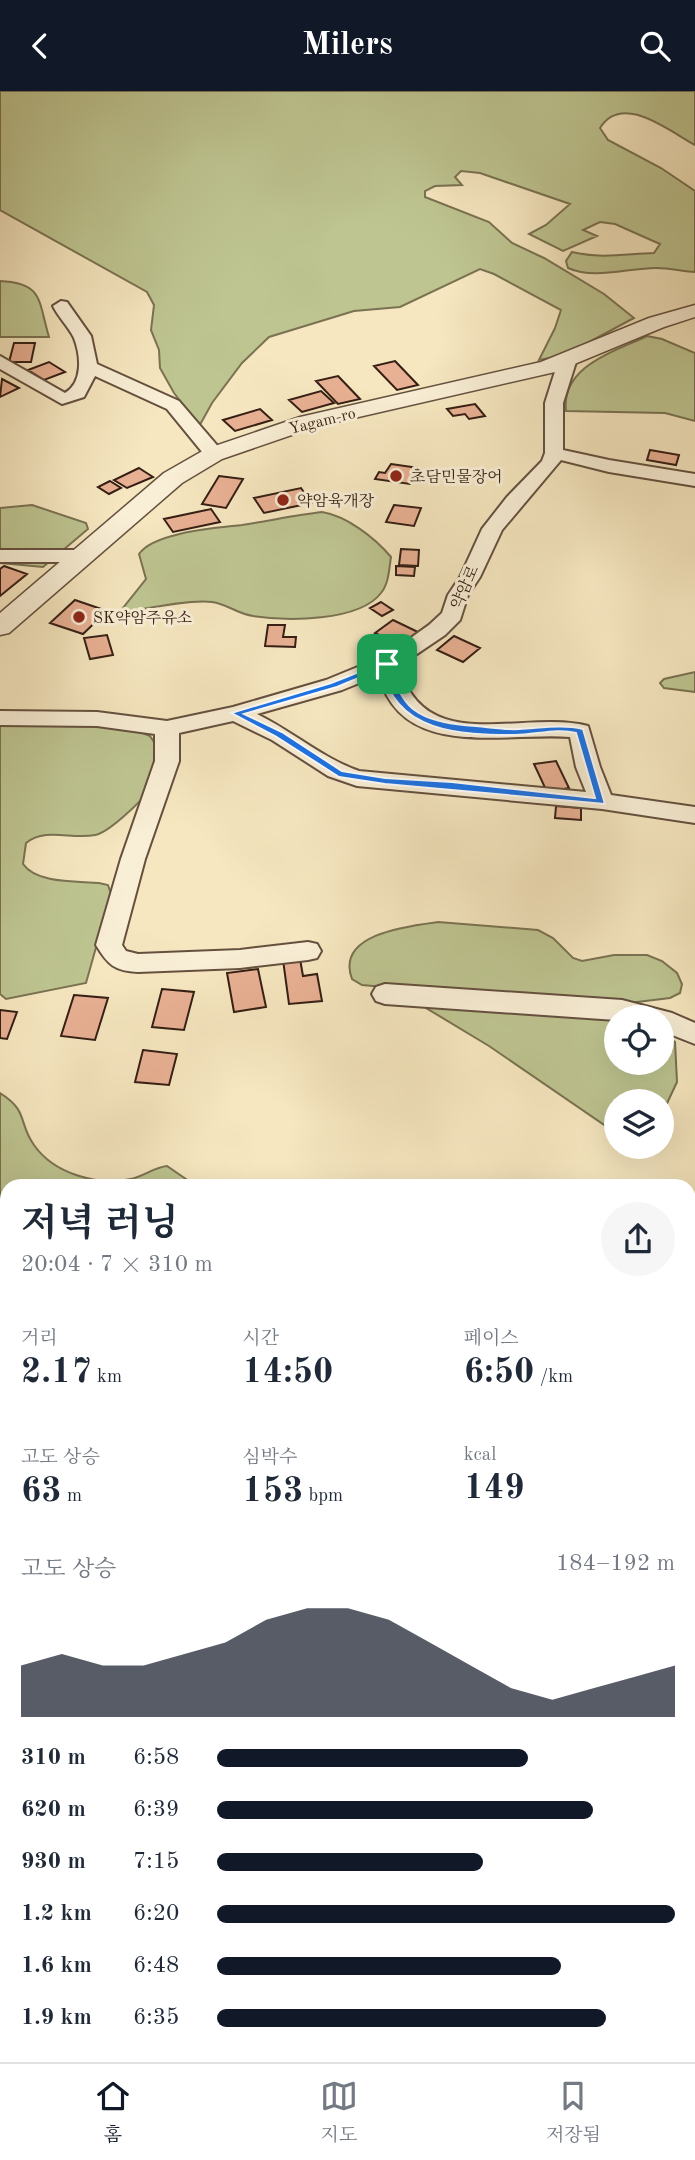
<!DOCTYPE html>
<html lang="ko">
<head>
<meta charset="utf-8">
<style>
  :root { --surface:#fff; --page:#f6f6f7; --text:#1f2937; --muted:#747a83; --line:#e0e1e3; --accent:#111827 }
  body { margin:0; font-family:"Old Standard TT","Noto Serif KR",serif; background:var(--page); color:var(--text); height:100vh; display:flex; flex-direction:column; font-size:26px; white-space:nowrap }
  * { box-sizing:border-box; margin:0 }
  p { font-size:23px; color:var(--muted) }
  .icon { flex:none; width:38px; height:38px; fill:none; stroke:currentColor; stroke-width:2; stroke-linecap:round; stroke-linejoin:round }
  .map { position:relative; flex:1; overflow:hidden }
  .drawer { position:absolute; left:0px; top:1088px; width:696px; height:884px; display:flex; flex-direction:column; background:var(--surface); border-radius:21px 21px 0 0; box-shadow:0 7px 28px #0002 }
  .drawer>* { flex:none }
  .buttons { position:absolute; left:604px; top:914px; display:grid; gap:14px }
  .buttons a { display:grid; place-items:center; width:70px; height:70px; border-radius:50%; background:var(--surface); box-shadow:0 7px 28px #0002; font-size:35px }
  .pin { position:absolute; display:grid; place-items:center; width:60px; height:60px; color:#fff; margin:-30px; border-radius:14px; box-shadow:0 4px 10px #0006 }
  .round { display:grid; place-items:center; flex:none; width:74px; height:74px; border-radius:37px; background:var(--page) }
  .head { display:flex; align-items:center; justify-content:space-between; height:119px; padding:0 21px }
  h1 { font-size:38px; font-weight:700; line-height:52px }
  .stats { display:grid; grid-template-columns:repeat(3,1fr); gap:10px; height:119px; padding:7px 21px }
  .stats div { display:grid; align-content:center }
  .stats b { font-size:35px; font-weight:700 }
  .stats small { font-size:19px; font-weight:400 }
  .stats p { font-size:19px }
  .chart { height:196px; padding:14px 21px }
  .chart p { display:flex; justify-content:space-between }
  .chart svg { width:100%; height:126px; margin-top:7px; fill:var(--accent); opacity:.7 }
  ul { padding:0 21px; list-style:none; font-size:23px }
  li { display:grid; grid-template-columns:112px 84px 1fr; align-items:center; height:52px }
  li i { height:18px; border-radius:9px; background:var(--accent) }
  header { display:flex; justify-content:space-between; align-items:center; height:91px; padding:0 21px; background:var(--accent); color:#fff; font-size:32px; font-weight:700 }
  .tab-bar { display:flex; justify-content:space-around; align-items:center; height:98px; border-top:2px solid var(--line); background:var(--surface); font-size:19px; color:var(--muted) }
  .tab-bar a { display:grid; justify-items:center; gap:4px }
  .tab-bar .selected { color:var(--accent) }
  .map>svg:first-child { display:block }
  .green { fill:#bec591; stroke:#7a7252; stroke-width:2 }
  .building { fill:#e9b194; stroke:#351e14; stroke-width:2 }
  .lines { fill:none; stroke-linecap:round; stroke-linejoin:round }
  .minor-casing { stroke:#65503f; stroke-width:4 }
  .tertiary-casing { stroke:#65503f; stroke-width:3 }
  .minor { fill:#f9efd6; fill-rule:evenodd }
  .tertiary { fill:#f9efd6; fill-rule:evenodd }
  .route { fill:#1a73e8; stroke:#fff; stroke-width:2; fill-rule:evenodd }
  .poi-dot { fill:#8f2418; stroke:#f9efd6; stroke-width:2.5 }
  .labels { text-anchor:middle; stroke-width:6; stroke-linejoin:round; paint-order:stroke }
  .far-street-label { font-size:16px; fill:#351e14; stroke:#f9efd6 }
  .far-poi-label { font-size:16px; fill:#351e14; stroke:#f9efd6; text-anchor:start }
</style>
</head>
<body>
<header><svg class="icon" aria-label="back" viewBox="0 0 24 24"><path d="M15 5l-7 7 7 7"/></svg>Milers<svg class="icon" aria-label="search" viewBox="0 0 24 24"><circle cx="10" cy="10" r="6"/><path d="M15 15l6 6"/></svg></header>
<div class="map">
<svg width="695" height="1971" viewBox="0 0 695 1971">
  <rect width="100%" height="100%" fill="#f6e7c0"/>
  <filter id="stains"><feTurbulence type="fractalNoise" baseFrequency=".00286" numOctaves="4"/><feColorMatrix values="0 0 0 0 .2 0 0 0 0 .09 0 0 0 0 .02 0 0 0 .5 -.17"/></filter>
  <radialGradient id="worn" r=".72"><stop offset=".6" stop-color="#630" stop-opacity="0"/><stop offset="1" stop-color="#630" stop-opacity=".3"/></radialGradient>
  <path class="green" d="M0 0H695V54C669 40 622 1 600 37L608 49 661 77 695 100V181C682 180 669 177 656 177 628 177 594 189 568 177L566 170 572 161C601 168 625 163 654 162L660 153 615 133 600 131 583 139 597 145 563 160 529 143 546 134 570 113 480 82 461 80 455 86 462 94 435 95 425 100V106L489 131 512 152 544 167 604 203 634 227 565 264 539 269 555 237 561 219 494 183 480 178 400 216 354 220 269 246 242 272 212 312 201 332 198 333 174 302 160 277 159 259 151 239 154 214 147 201 0 119Z
    M0 190C44 192 38 210 49 246H0Z
    M647 245 662 248 695 262V330L665 322 566 320C561 275 614 261 647 245Z
    M32 414 86 432 88 438 43 476 0 472V417Z
    M322 421C347 425 375 447 391 466 389 478 389 492 381 502 359 531 286 530 253 525 238 523 227 513 212 511 192 508 149 517 127 521L123 517 146 488 139 463C154 441 217 437 242 434 269 430 295 424 322 421Z
    M695 581V601L664 597 660 592 664 588Z
    M0 629 131 637 150 645 158 657C156 669 156 689 149 699 141 711 108 742 95 744 72 749 46 736 26 752L23 773C37 793 77 790 99 792L108 794 111 803 86 892 6 908 0 903Z
    M438 831 538 839 553 847 573 867 582 870 614 864H647L662 870 677 882 682 893 680 902 670 907 629 912 384 896 362 894 352 888C335 843 408 835 438 831Z
    M427 914 616 928V971H662V940L675 951 677 991 662 1023V1010H616V1042L489 955 426 917Z
    M0 1002C29 1020 18 1032 34 1054 54 1083 98 1095 131 1088 144 1085 155 1076 167 1075L196 1095 7 1096V1221L0 1222Z
    M695 1242V1466L690 1469V1252Z
    M7 1557V1684L0 1675V1575L3 1559Z
    M7 1914V1965H266L263 1971H0V1922Z"/>
  <path class="building" d="M14 252H35L31 271H9Z
    M395 270 418 294 397 299 374 275Z
    M49 271 65 281 44 289 28 279Z
    M338 285 360 308 338 313 316 290Z
    M2 288 19 297 0 306Z
    M321 300 334 312 302 321 289 309Z
    M475 313 485 325 469 328 465 323 453 325 447 318Z
    M260 318 272 329 235 340 223 329Z
    M650 359 679 364 676 374 647 369Z
    M391 373 419 377 410 393 375 388 379 381 385 382Z
    M139 377 153 386 127 397 114 389Z
    M219 385 243 388 226 417 202 413Z
    M110 390 121 397 109 403 98 396Z
    M301 397 311 412 264 422 254 407Z
    M394 414 421 417 414 435 386 431Z
    M211 418 220 431 173 441 164 428Z
    M401 458 419 459 418 475 399 474Z
    M4 475 27 483 0 505V478Z
    M396 475 415 476 414 485 396 484Z
    M75 509 107 520 83 543 50 532Z
    M381 511 393 519 382 525 370 517Z
    M393 529 420 542 402 555 375 542Z
    M268 534H285L283 546H296L295 556 265 555Z
    M107 544 113 564 90 568 84 547Z
    M454 545 480 557 463 571 437 559Z
    M556 670 569 697 547 701 534 673Z
    M556 715 581 717V729L555 727Z
    M300 868 303 885 317 883 322 910 289 913 283 869Z
    M258 878 266 916 234 921 227 882Z
    M162 898 194 901 184 939 152 936Z
    M74 904 108 907 95 949 61 945Z
    M0 919 17 921 7 948 0 947Z
    M143 959 177 963 169 994 135 991Z"/>
  <g class="lines">
    <defs>
      <path id="minor" d="M61 210 67 211 91 245 97 273 179 310 221 359 223 363 221 367H207L167 318 95 285 84 306 62 313 0 278V265L65 302C83 291 81 265 74 247 69 236 58 226 53 215Z
        M567 266 576 271 563 312V359L609 369 695 383V395L609 381 561 369 502 439 480 486 468 504 460 529 445 544 399 575C424 667 522 618 588 635L600 676 611 704 695 716V732L602 718 357 695 328 685 272 649 233 630 179 642V670L145 768 122 854 126 860 138 863 240 859 308 851 317 853 321 860 317 867 308 869 240 877 138 881C115 880 108 874 96 854L121 768 155 670V643L97 635 0 634V620L97 621 167 630 233 616 326 589 387 564 429 534 442 522 448 504 460 486 482 438 507 406 542 370 545 362V312L558 271ZM379 584C401 670 506 641 570 646L576 676 586 701 359 680C322 667 292 640 257 623L342 599Z
        M0 459H81L88 461 91 465 88 469 81 471H0Z
        M385 893 622 909 672 922 695 932V953L662 940V926H616V929L385 913 376 910 372 903 376 896Z
        M695 1516V1570L690 1572V1519Z"/>
      <path id="tertiary" d="M695 214V226L664 236 555 281 315 336 222 368 182 392 9 542 0 544V522L164 382 206 358 300 326 541 271 649 227Z"/>
    </defs>
    <use href="#minor" class="minor-casing"/>
    <use href="#tertiary" class="tertiary-casing"/>
    <use href="#minor" class="minor"/>
    <use href="#tertiary" class="tertiary"/>
  </g>
  <path class="route" d="M387 570 392 573C399 625 429 631 476 635 490 636 505 639 519 638 541 637 562 633 583 638L605 713 385 693 339 686 275 645 231 622 331 592ZM383 577C393 642 462 644 515 644 535 644 557 637 576 642L595 707 452 691 385 687 342 680 282 641 244 623 337 596Z"/>
  <g class="poi-dot">
    <circle cx="396" cy="385" r="7"/>
    <circle cx="283" cy="409" r="7"/>
    <circle cx="79" cy="526" r="7"/>
  </g>
  <g class="labels">
    <g class="far-street-label">
      <text transform="translate(322 329) rotate(-14)" y="6">Yagam-ro</text>
      <text transform="translate(464 496) rotate(-66)" y="6">약암로</text>
    </g>
    <g class="far-poi-label">
      <text x="410" y="391">초담민물장어</text>
      <text x="297" y="415">약암육개장</text>
      <text x="93" y="532">SK약암주유소</text>
    </g>
  </g>
  <rect width="100%" height="100%" filter="url(#stains)"/>
  <rect width="100%" height="100%" fill="url(#worn)"/>
</svg>
<div class="buttons">
<a><svg class="icon" aria-label="locate" viewBox="0 0 24 24"><circle cx="12" cy="12" r="6"/><path d="M12 2v4M12 18v4M2 12h4M18 12h4"/></svg></a>
<a><svg class="icon" aria-label="layers" viewBox="0 0 24 24"><path d="M12 4l9 5-9 5-9-5zM3 14l9 5 9-5"/></svg></a>
</div>
<div class="pin" style="left:387px;top:573px;background:#1e9e55"><svg class="icon" aria-label="arrive" viewBox="0 0 24 24"><path d="M6 21V4h12l-3 4 3 4H6"/></svg></div>
<section class="drawer">
<div class="head"><div><h1>저녁 러닝</h1><p>20:04 · 7 × 310 m</p></div><a class="round"><svg class="icon" aria-label="share" viewBox="0 0 24 24"><path d="M12 15V3M7 8l5-5 5 5M5 13v7h14v-7"/></svg></a></div>
<div class="stats">
<div><p>거리</p><b>2.17<small> km</small></b></div>
<div><p>시간</p><b>14:50</b></div>
<div><p>페이스</p><b>6:50<small> /km</small></b></div>
</div>
<div class="stats">
<div><p>고도 상승</p><b>63<small> m</small></b></div>
<div><p>심박수</p><b>153<small> bpm</small></b></div>
<div><p>kcal</p><b>149</b></div>
</div>
<div class="chart"><p><span>고도 상승</span>184–192 m</p>
<svg viewBox="0 0 160 44" preserveAspectRatio="none"><path d="M0 44V26L10 22L20 26L30 26L40 22L50 18L60 10L70 6L80 6L90 10L100 18L110 26L120 34L130 38L140 34L150 30L160 26V44z"/></svg>
</div>
<ul>
<li><b>310 m</b>6:58<i style="width:68%"></i></li>
<li><b>620 m</b>6:39<i style="width:82%"></i></li>
<li><b>930 m</b>7:15<i style="width:58%"></i></li>
<li><b>1.2 km</b>6:20<i style="width:100%"></i></li>
<li><b>1.6 km</b>6:48<i style="width:75%"></i></li>
<li><b>1.9 km</b>6:35<i style="width:85%"></i></li>
</ul>
</section>
</div>
<nav class="tab-bar">
<a class="selected"><svg class="icon" aria-label="home" viewBox="0 0 24 24"><path d="M3 11l9-7 9 7M6 9v11h12V9"/></svg>홈</a>
<a><svg class="icon" aria-label="map" viewBox="0 0 24 24"><path d="M3 6l6-2 6 2 6-2v14l-6 2-6-2-6 2zM9 4v14M15 6v14"/></svg>지도</a>
<a><svg class="icon" aria-label="saved" viewBox="0 0 24 24"><path d="M7 4h10v16l-5-4-5 4z"/></svg>저장됨</a>
</nav>
</body>
</html>
